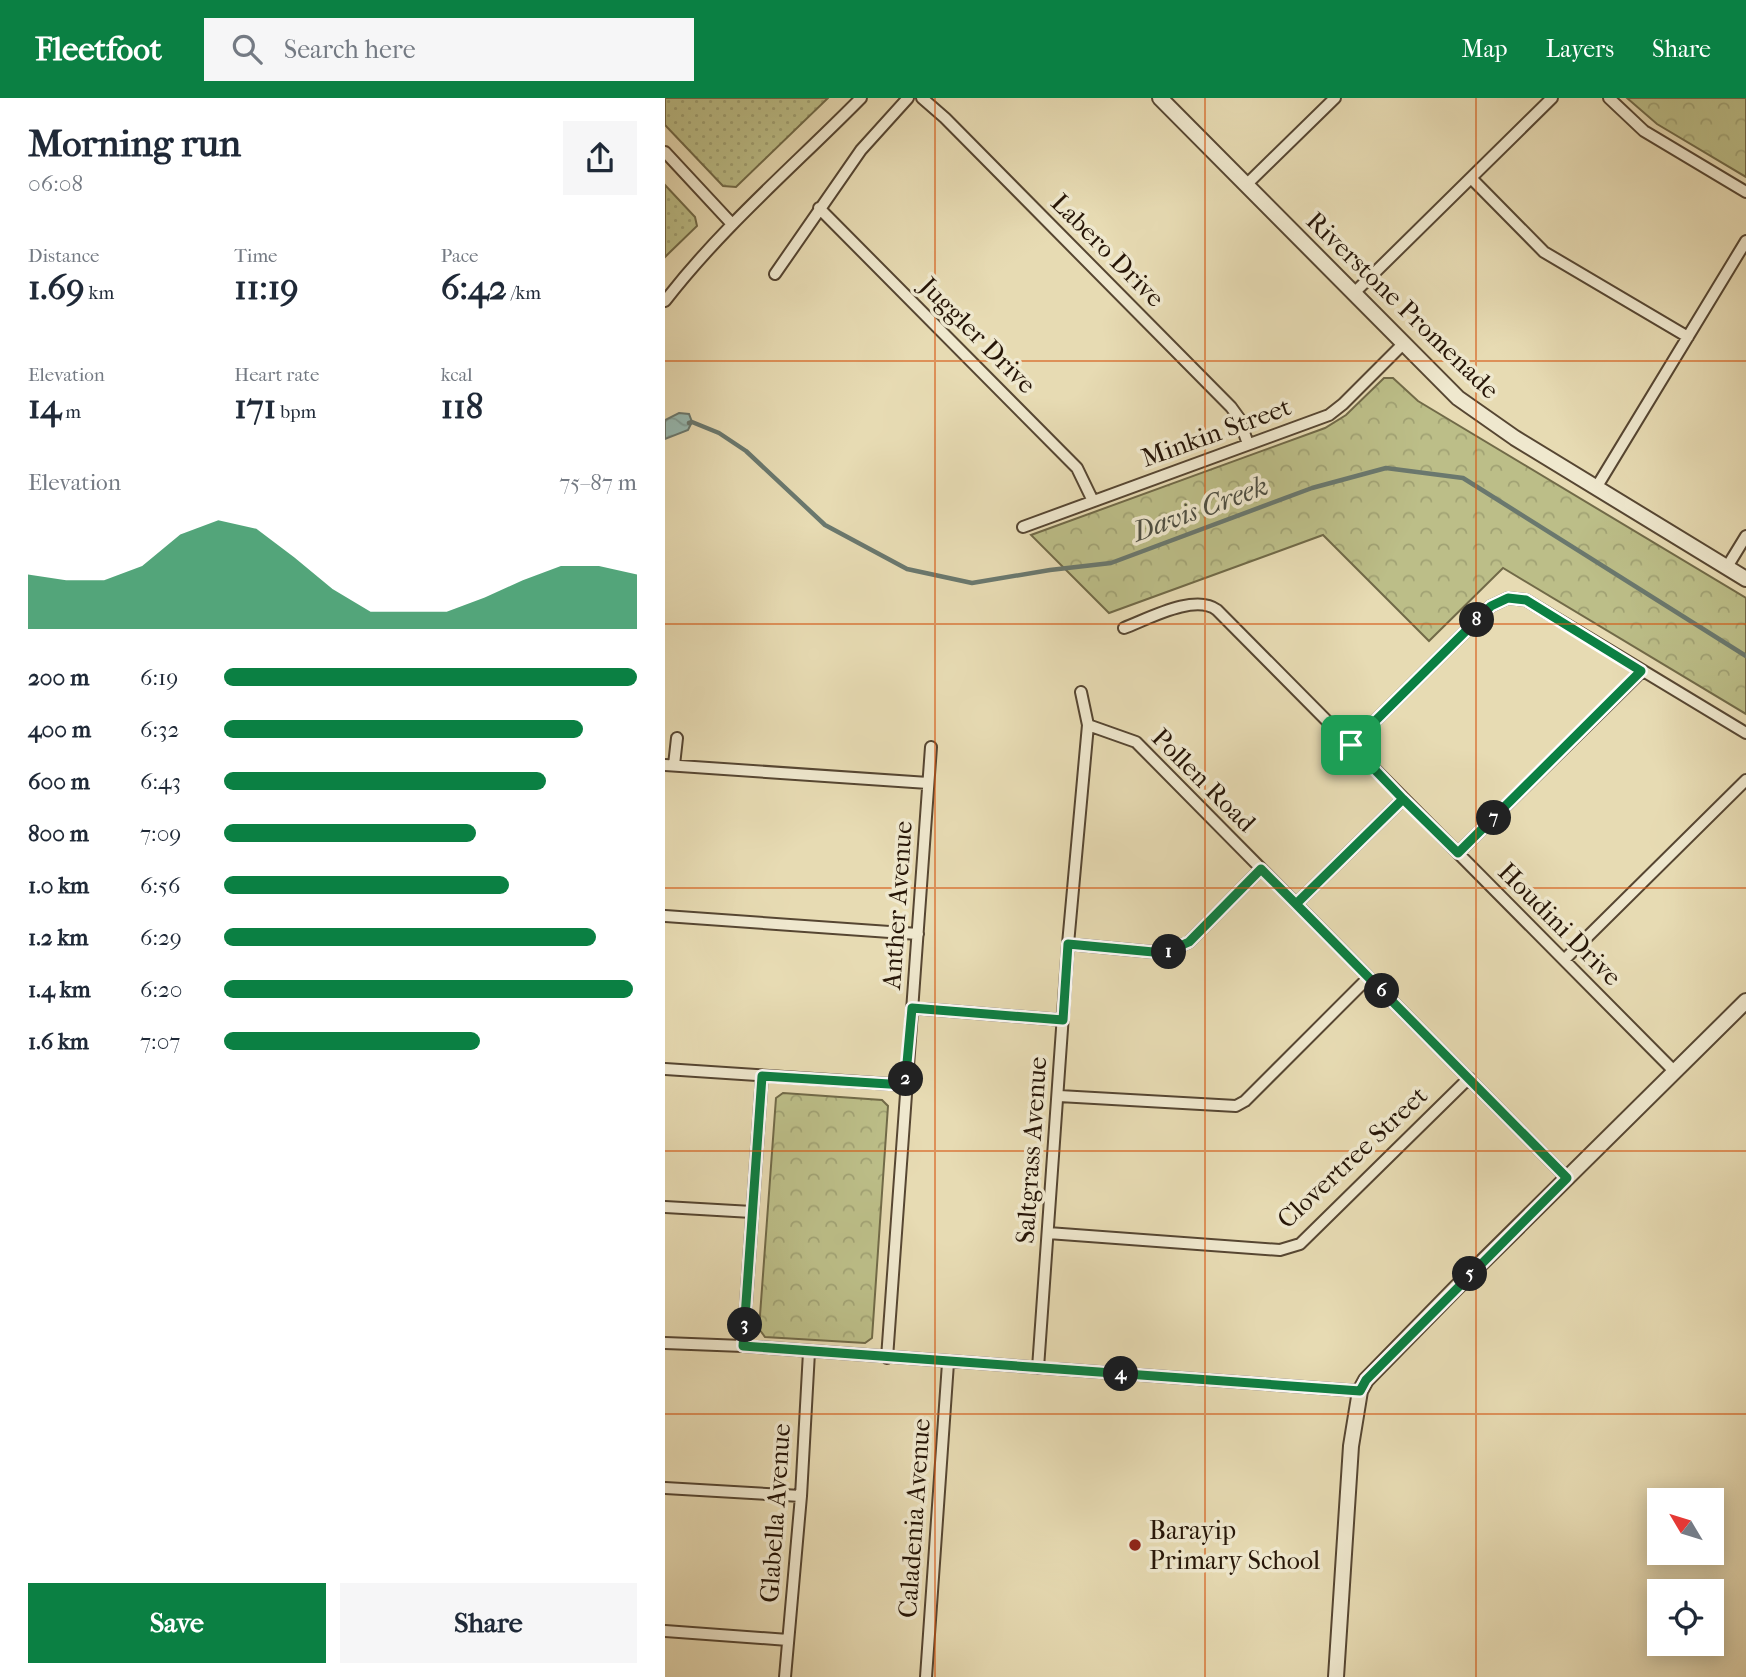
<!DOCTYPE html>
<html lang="en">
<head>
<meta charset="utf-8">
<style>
  :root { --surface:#fff; --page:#f6f6f7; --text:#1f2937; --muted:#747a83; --accent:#0b8043 }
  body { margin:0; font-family:"IM FELL French Canon",serif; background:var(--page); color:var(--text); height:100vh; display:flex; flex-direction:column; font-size:26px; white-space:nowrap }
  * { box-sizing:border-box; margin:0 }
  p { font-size:23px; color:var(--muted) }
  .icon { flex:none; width:38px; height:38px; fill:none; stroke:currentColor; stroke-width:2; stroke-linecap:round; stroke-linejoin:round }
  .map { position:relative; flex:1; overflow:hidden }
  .details { display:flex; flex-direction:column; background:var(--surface); width:665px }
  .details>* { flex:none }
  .needle { width:46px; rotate:308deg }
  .tools { position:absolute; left:982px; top:1390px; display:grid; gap:14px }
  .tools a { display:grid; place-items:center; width:77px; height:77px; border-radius:0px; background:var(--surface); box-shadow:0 4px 18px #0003; font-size:35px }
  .pin { position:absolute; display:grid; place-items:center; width:60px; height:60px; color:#fff; margin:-30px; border-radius:14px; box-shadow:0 4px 10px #0006 }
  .km { position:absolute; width:35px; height:35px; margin:-18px; border-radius:50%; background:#222; color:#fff; font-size:19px; line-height:35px; text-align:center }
  .round { display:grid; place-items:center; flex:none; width:74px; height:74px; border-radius:0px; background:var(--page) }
  .head { display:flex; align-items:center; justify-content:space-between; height:119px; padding:0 28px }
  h1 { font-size:38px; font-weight:800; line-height:52px }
  .stats { display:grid; grid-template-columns:repeat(3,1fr); gap:10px; height:119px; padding:7px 28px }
  .stats div { display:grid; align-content:center }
  .stats b { font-size:35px; font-weight:800 }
  .stats small { font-size:19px; font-weight:400 }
  .stats p { font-size:19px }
  .chart { height:196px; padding:14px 28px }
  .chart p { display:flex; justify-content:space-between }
  .chart svg { width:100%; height:126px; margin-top:7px; fill:var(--accent); opacity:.7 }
  .primary-button { display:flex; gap:14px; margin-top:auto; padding:14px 28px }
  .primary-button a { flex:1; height:80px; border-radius:0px; background:var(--accent); color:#fff; font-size:28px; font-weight:800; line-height:80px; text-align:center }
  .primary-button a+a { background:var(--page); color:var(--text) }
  ul { padding:0 28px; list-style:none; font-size:23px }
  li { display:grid; grid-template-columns:112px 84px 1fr; align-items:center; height:52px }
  li i { height:18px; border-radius:9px; background:var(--accent) }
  header { display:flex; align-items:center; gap:42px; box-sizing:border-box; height:98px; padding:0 35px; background:var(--accent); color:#fff }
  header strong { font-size:33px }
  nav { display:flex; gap:38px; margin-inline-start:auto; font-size:24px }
  .search { width:490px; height:63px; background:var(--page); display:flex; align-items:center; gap:18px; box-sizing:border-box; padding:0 24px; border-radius:0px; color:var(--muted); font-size:26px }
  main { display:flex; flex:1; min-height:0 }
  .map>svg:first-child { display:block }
  .grass { fill:url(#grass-dots); stroke:#716a48; stroke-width:2 }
  .park { fill:url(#park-crowns); stroke:#716a48; stroke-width:2 }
  .water { fill:url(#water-waves); stroke:#6a786e; stroke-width:2 }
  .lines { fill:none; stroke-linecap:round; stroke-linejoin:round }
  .stream { stroke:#6a786e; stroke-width:4.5 }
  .minor-casing { stroke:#564632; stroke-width:14 }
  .tertiary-casing { stroke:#564632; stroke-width:18 }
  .minor { stroke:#efe8ce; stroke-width:10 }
  .tertiary { stroke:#efe8ce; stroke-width:14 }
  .route-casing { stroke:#fff; stroke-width:14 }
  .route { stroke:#0b8043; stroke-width:9 }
  .grid { fill:none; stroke:#d5520c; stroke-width:2; stroke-opacity:0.55 }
  .poi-dot { fill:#8f2418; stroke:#efe8ce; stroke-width:2.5 }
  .labels { text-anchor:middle; stroke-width:7; stroke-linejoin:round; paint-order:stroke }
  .street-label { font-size:26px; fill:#261507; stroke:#efe8ce }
  .poi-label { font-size:26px; fill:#261507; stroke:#efe8ce; text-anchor:start }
  .water-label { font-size:28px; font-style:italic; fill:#4e4f43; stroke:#efe8ce }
</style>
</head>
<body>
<header>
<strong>Fleetfoot</strong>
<div class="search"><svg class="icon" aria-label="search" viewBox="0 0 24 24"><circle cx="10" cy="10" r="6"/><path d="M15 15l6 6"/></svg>Search here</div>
<nav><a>Map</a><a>Layers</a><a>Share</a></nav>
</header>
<main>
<section class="details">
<div class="head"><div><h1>Morning run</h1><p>06:08</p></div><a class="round"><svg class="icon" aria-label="share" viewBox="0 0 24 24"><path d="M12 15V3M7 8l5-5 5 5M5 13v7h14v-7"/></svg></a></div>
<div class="stats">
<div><p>Distance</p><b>1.69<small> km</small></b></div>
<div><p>Time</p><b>11:19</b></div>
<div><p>Pace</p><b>6:42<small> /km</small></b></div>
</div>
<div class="stats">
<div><p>Elevation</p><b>14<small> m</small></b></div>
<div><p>Heart rate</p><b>171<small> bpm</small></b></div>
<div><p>kcal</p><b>118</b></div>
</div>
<div class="chart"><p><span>Elevation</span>75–87 m</p>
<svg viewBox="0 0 160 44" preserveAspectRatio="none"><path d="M0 44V25L10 27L20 27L30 22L40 11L50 6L60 9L70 19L80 30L90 38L100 38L110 38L120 33L130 27L140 22L150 22L160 25V44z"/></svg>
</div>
<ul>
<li><b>200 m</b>6:19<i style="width:100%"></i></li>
<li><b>400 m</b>6:32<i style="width:87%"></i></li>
<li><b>600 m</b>6:43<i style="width:78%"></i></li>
<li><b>800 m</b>7:09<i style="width:61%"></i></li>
<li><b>1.0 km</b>6:56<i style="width:69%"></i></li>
<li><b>1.2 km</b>6:29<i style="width:90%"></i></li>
<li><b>1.4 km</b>6:20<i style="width:99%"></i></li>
<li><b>1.6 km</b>7:07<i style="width:62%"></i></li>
</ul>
<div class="primary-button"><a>Save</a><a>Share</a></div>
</section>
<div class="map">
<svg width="1081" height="1579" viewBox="0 0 1081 1579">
  <defs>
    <pattern id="grass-dots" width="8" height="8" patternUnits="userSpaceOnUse" patternTransform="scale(1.75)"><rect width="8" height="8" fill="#bcbe88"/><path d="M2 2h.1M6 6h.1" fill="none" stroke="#a1a274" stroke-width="1.8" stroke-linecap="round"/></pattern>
    <pattern id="park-crowns" width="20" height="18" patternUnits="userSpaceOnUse" patternTransform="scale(1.75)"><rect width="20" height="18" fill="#bcbe88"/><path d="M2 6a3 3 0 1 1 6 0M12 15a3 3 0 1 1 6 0" fill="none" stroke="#a1a274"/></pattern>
    <pattern id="water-waves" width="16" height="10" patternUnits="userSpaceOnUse" patternTransform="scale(1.75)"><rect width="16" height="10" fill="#97bab2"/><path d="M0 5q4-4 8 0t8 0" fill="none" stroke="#829f98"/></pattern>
  </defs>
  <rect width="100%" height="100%" fill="#e7dbb3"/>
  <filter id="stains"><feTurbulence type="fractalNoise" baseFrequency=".00286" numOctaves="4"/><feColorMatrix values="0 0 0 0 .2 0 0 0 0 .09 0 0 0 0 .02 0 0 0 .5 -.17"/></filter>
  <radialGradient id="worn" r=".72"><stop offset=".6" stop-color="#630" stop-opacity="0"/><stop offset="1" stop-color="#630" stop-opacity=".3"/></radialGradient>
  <path class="grass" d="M0 0H163L71 89 58 88 0 27Z
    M0 87 30 119 32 128 0 159Z"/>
  <path class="park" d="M962 0H1081V79L992 26Z
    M719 280H728L753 303 1081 500V616L838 470 764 543 658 437 444 515 366 437 660 330 681 317Z
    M118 995 217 1002 223 1008 207 1240 200 1245 100 1239 94 1231 111 1000Z"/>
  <path class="water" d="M14 315 24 316 27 324 23 332 0 341V322Z"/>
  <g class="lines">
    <path class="stream" d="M24 325 27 324 54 335 81 353 160 427 242 471 307 485 385 472 446 465 647 390 721 370 798 380 1081 558"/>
    <defs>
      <path id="minor" d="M257 0 280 20 566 309 574 320 583 346
        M944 0 979 33 1081 94
        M0 54 67 126
        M806 80 879 154 1023 239
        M581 87 670 0
        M154 110 412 370 428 403
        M110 176 196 52 243 0
        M688 196 887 0
        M0 203C58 128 130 67 196 0
        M931 390 1081 143
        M358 429 664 317 678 306 738 246
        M1062 469 1081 438
        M459 530C483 521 530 495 552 512L1010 974
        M416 594 423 627 471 644 902 1080
        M686 647 826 508 843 500 861 502 1081 635
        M0 667 263 685
        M9 667 12 640
        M793 755 976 574
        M631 806 738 701
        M0 818 253 836
        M403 846 499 855 524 844 596 771
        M899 862 1081 682
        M247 910 398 922
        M0 971 240 987
        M394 998 571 1008 580 1003 703 880
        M0 1109 87 1114
        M383 1135 615 1152 635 1146 804 980
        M0 1245 78 1248 695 1293
        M78 1248 97 978
        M222 1260 266 649
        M373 1270 403 846 423 627
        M0 1390 136 1398
        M0 1533 123 1542
        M120 1579 136 1398 144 1254
        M261 1579 283 1265"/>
      <path id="tertiary" d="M495 0 793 300 850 340 1081 481
        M671 1579 686 1348 695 1293 701 1282 791 1190 1081 903"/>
    </defs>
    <use href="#minor" class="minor-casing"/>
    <use href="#tertiary" class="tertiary-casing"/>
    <use href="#minor" class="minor"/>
    <use href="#tertiary" class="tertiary"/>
  </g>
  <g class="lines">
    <defs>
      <path id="route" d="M686 647 738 701 631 806 596 771 524 844 499 855 403 846 398 922 247 910 240 987 97 978 78 1248 695 1293 701 1282 902 1080 631 806 738 701 793 755 976 573 861 502 843 500 826 508 686 647"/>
    </defs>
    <use href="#route" class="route-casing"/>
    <use href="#route" class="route"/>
  </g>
  <path class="grid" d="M270 0V1579M540 0V1579M811 0V1579M0 263H1081M0 526H1081M0 790H1081M0 1053H1081M0 1316H1081"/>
  <circle class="poi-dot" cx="470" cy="1447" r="7"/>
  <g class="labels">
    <g class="street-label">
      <text transform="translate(443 152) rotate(45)" y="9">Labero Drive</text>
      <text transform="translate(738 207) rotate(44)" y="9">Riverstone Promenade</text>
      <text transform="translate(313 237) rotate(45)" y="9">Juggler Drive</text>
      <text transform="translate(551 334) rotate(-20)" y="9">Minkin Street</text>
      <text transform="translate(539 682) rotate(45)" y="9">Pollen Road</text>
      <text transform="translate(232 807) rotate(-86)" y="9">Anther Avenue</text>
      <text transform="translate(895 826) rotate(45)" y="9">Houdini Drive</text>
      <text transform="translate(366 1052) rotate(-86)" y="9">Saltgrass Avenue</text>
      <text transform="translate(687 1059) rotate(-43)" y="9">Clovertree Street</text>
      <text transform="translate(110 1415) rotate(-86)" y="9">Glabella Avenue</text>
      <text transform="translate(249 1420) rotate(-86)" y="9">Caladenia Avenue</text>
    </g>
    <g class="poi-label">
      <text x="484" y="1441">Barayip<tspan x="484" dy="30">Primary School</tspan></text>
    </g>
    <g class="water-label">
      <text transform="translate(535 410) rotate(-20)" y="10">Davis Creek</text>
    </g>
  </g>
  <rect width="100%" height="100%" filter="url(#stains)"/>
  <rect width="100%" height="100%" fill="url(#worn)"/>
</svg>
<div class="tools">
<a><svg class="needle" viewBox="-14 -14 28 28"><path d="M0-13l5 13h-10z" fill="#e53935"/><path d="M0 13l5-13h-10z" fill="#747a83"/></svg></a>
<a><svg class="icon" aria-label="locate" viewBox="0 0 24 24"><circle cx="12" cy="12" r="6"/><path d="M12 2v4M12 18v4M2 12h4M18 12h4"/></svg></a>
</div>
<div class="pin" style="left:686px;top:647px;background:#1e9e55"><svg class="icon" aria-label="arrive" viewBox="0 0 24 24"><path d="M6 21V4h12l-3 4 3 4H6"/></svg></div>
<b class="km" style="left:504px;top:854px">1</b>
<b class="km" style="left:241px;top:981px">2</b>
<b class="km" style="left:80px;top:1227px">3</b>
<b class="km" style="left:456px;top:1276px">4</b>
<b class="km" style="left:805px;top:1176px">5</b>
<b class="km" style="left:717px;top:893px">6</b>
<b class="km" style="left:829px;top:720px">7</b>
<b class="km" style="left:812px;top:522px">8</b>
</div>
</main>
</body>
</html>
